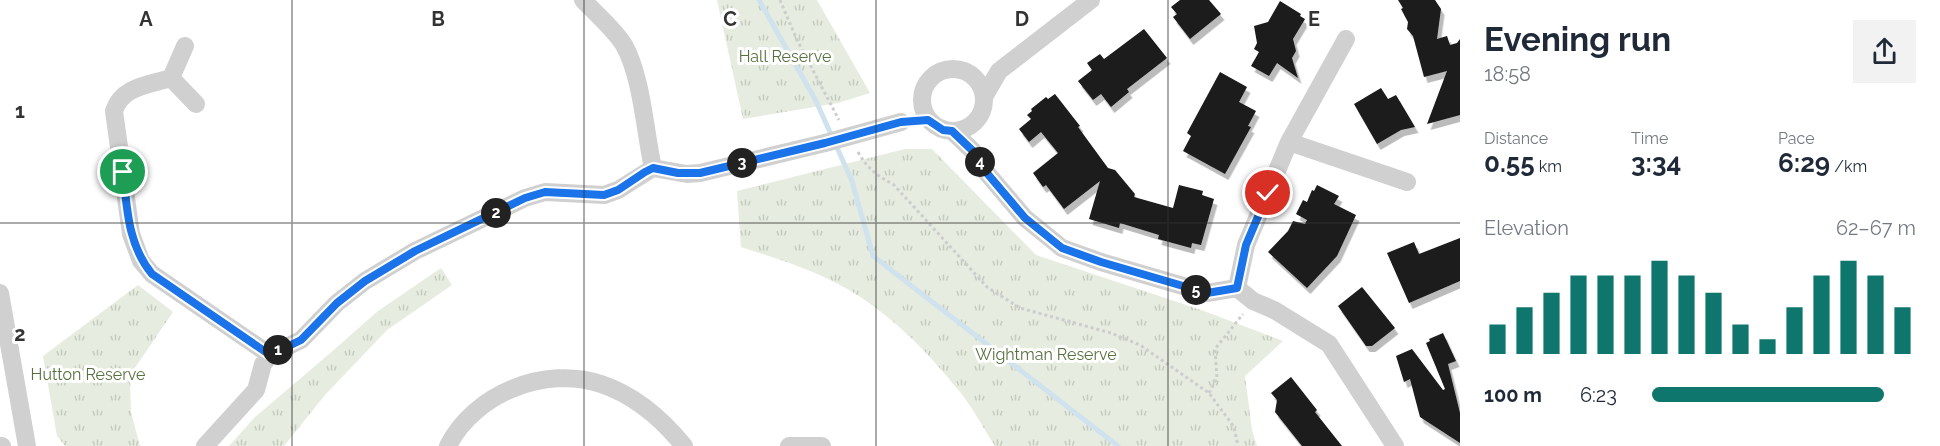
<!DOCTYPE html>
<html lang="en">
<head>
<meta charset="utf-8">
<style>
  :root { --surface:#fff; --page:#f2f2f3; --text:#1f2937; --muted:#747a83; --accent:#0f766e }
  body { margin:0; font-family:Raleway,sans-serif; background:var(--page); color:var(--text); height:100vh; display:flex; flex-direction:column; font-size:22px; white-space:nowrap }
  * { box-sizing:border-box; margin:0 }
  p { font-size:20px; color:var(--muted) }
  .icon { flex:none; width:33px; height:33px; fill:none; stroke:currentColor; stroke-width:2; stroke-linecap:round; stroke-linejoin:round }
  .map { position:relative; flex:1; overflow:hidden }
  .drawer { display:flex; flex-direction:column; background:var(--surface); width:480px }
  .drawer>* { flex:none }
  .pin { position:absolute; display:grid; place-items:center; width:51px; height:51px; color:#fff; margin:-26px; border:3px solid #fff; border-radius:50%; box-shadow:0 2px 6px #0007 }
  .km { position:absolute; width:30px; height:30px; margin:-15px; border-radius:50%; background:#222; color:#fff; font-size:16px; line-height:30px; text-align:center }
  .round { display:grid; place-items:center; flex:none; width:63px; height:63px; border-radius:0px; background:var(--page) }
  .overview { display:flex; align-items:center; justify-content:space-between; height:102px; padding:0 24px }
  h1 { font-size:33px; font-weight:700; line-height:45px }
  .figures { display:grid; grid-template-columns:repeat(3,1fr); gap:9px; height:102px; padding:6px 24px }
  .figures div { display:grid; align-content:center }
  .figures b { font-size:26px; font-weight:700 }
  .figures small { font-size:16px; font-weight:400 }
  .figures p { font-size:16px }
  .chart { height:168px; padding:12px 24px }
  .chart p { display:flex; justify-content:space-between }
  .chart svg { width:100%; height:108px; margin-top:6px; stroke:var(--accent); stroke-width:6 }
  ul { padding:0 24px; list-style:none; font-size:20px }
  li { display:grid; grid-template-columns:96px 72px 1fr; align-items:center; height:45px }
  li i { height:15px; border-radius:8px; background:var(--accent) }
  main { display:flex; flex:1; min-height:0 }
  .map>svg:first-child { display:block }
  .grass { fill:url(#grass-tufts) }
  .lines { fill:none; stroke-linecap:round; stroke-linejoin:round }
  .stream { stroke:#cfe2ee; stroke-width:5 }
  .building { fill:#1a1a1a; filter:url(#shadow) }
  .path { stroke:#cdcdcd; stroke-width:3; stroke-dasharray:3 3; stroke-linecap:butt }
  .minor { stroke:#d0d0d0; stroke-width:18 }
  .minor-bridge { stroke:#d0d0d0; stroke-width:18 }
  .route-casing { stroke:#fff; stroke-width:12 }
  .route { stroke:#1a73e8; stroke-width:8 }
  .grid { fill:none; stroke:#333; stroke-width:1.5; stroke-opacity:0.55 }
  .labels { text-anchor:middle; stroke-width:6; stroke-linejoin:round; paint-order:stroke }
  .park-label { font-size:16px; fill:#56703f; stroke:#fff }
  .grid-label { font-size:20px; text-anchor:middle; font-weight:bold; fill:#333; stroke:#fff; stroke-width:6; stroke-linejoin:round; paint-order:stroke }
</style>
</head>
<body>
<main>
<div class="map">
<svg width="1460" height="446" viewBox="0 0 1460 446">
  <defs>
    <pattern id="grass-tufts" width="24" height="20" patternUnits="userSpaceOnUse" patternTransform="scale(1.5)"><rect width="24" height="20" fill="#e6ecdf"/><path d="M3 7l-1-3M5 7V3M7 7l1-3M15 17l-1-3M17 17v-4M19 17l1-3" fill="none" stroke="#c6cbc0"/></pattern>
    <filter id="shadow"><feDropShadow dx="3.5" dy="6" stdDeviation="0" flood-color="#0004"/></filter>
  </defs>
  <rect width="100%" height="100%" fill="#fff"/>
  <path class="grass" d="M717 0H817L870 93 838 103 743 119Z
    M905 149H932L1036 255 1204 311 1283 341 1245 376 1252 430 1257 446H995C983 428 973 408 960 392 926 350 887 310 840 285 809 268 774 258 741 247L737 191Z
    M441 268 452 285 387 330 325 395 284 446H229L255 417 328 355 378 311Z
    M138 285 173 312 130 375 131 412 140 446H65L57 436 43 356Z"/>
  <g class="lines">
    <path class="stream" d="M759 0 816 101 852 181 873 256 1118 446"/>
  </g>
  <path class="building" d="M1180 0H1209L1221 14 1190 39 1173 17 1177 14 1171 7Z
    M1398 0H1435L1441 9 1437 39 1447 36 1450 45 1457 43 1460 39V115L1427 124 1447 71 1424 77 1413 36 1407 29 1408 22 1401 9 1403 8Z
    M1280 1 1301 14 1300 16 1305 19 1293 39 1296 51 1292 58 1298 78 1277 63 1269 76 1251 66 1259 52 1254 49 1257 43 1254 26 1268 22Z
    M1144 29 1167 58 1127 89 1129 92 1111 107 1101 94 1093 100 1078 81 1092 70 1087 63 1100 54 1104 59Z
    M1220 72 1247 87 1239 102 1256 111 1248 126 1251 127 1225 174 1183 151 1191 136 1187 133Z
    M1381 88 1388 99 1396 95 1415 127 1401 130 1377 144 1354 104Z
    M1055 94 1080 126 1078 127 1108 168 1115 170 1135 194 1134 197 1173 208 1179 185 1203 191 1202 195 1214 199 1201 245 1192 243 1191 248 1158 239 1159 235 1120 223 1119 228 1089 219 1100 181 1064 209 1046 185 1043 187 1033 173 1058 153 1041 132 1029 142 1019 129 1031 119 1027 115 1032 111 1031 109 1046 97 1048 99Z
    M1317 185 1339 196 1334 204 1356 215 1337 256 1307 288 1268 252 1288 231 1293 221 1305 224 1307 220 1296 214 1303 200 1307 202 1312 190 1314 191Z
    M1460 238V281L1409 303 1387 253 1414 242 1419 254Z
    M1362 287 1395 328 1372 346H1366L1338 306Z
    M1443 333 1456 361 1448 364 1460 413V443L1420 417 1410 379 1404 382 1396 356 1412 349 1443 390 1445 389 1426 343 1430 341 1429 339Z
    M1291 377 1317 410 1315 412 1342 446H1302L1275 412 1277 400 1271 393Z"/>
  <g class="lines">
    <path class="path" d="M780 0 797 40 839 120
      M858 152C867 168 877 176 893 184L987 287 1020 308 1111 333 1140 345 1209 393 1234 427 1238 446
      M1209 393 1217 378 1215 349 1243 314"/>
    <path class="minor" d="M583 0C596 14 614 29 624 45 642 77 645 132 653 168
      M1346 39 1289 142 1246 245 1237 288 1253 301 1274 310 1329 344 1395 446
      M185 46 171 78 196 104
      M922 100a31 31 0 1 1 62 0a31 31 0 1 1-62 0Z
      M171 78C149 85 122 86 114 111L131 234 141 261 152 274 270 355
      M984 97 999 71 1091 0
      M952 131 974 152 986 172 1025 218 1062 248 1101 262 1207 293 1237 288
      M1289 142 1407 182
      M0 293 27 446
      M0 446H2
      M205 446 256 390 263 364 270 355 301 340 337 303 365 281 415 251 525 198 545 192 604 195 618 190 653 168 687 174 700 173 825 143
      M448 446C474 394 545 365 601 384 634 395 662 419 684 446
      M789 446H822"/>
    <path class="minor-bridge" d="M825 143 901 122"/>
  </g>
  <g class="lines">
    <defs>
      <path id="route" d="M123 172C127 209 128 245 152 274L270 355 301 340 337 303 365 281 415 251 525 198 545 192 604 195 618 190 645 172 653 168 678 173H700L825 143 901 122 928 120 943 130 952 131 974 152 986 172 1025 218 1062 248 1101 262 1207 293 1237 288 1246 245 1268 193"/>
    </defs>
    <use href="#route" class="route-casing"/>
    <use href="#route" class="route"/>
  </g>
  <path class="grid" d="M292 0V446M584 0V446M876 0V446M1168 0V446M0 223H1460"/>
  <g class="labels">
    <g class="park-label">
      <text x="785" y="62">Hall Reserve</text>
      <text x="1046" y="360">Wightman Reserve</text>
      <text x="88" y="380">Hutton Reserve</text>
    </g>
  </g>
  <g class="grid-label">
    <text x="146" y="26">A</text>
    <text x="438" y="26">B</text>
    <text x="730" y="26">C</text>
    <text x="1022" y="26">D</text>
    <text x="1314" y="26">E</text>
    <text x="20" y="118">1</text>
    <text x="20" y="341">2</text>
  </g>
</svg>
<div class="pin" style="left:123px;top:172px;background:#1e9e55"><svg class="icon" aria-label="arrive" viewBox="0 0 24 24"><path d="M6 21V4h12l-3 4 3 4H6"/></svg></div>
<div class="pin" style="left:1268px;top:193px;background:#d93025"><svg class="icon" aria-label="check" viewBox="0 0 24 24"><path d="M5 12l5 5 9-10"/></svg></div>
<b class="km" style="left:278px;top:350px">1</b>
<b class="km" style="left:496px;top:213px">2</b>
<b class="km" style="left:742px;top:163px">3</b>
<b class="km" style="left:980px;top:162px">4</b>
<b class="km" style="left:1196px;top:290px">5</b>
</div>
<section class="drawer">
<div class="overview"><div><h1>Evening run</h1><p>18:58</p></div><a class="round"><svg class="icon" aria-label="share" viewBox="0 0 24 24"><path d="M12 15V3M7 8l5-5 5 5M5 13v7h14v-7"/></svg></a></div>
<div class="figures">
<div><p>Distance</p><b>0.55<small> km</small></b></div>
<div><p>Time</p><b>3:34</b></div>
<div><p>Pace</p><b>6:29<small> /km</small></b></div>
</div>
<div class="chart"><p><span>Elevation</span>62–67 m</p>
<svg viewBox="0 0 160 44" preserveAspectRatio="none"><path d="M5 44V32M15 44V25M25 44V19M35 44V12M45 44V12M55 44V12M65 44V6M75 44V12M85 44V19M95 44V32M105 44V38M115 44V25M125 44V12M135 44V6M145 44V12M155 44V25"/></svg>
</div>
<ul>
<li><b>100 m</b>6:23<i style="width:88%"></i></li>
</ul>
</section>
</main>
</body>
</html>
